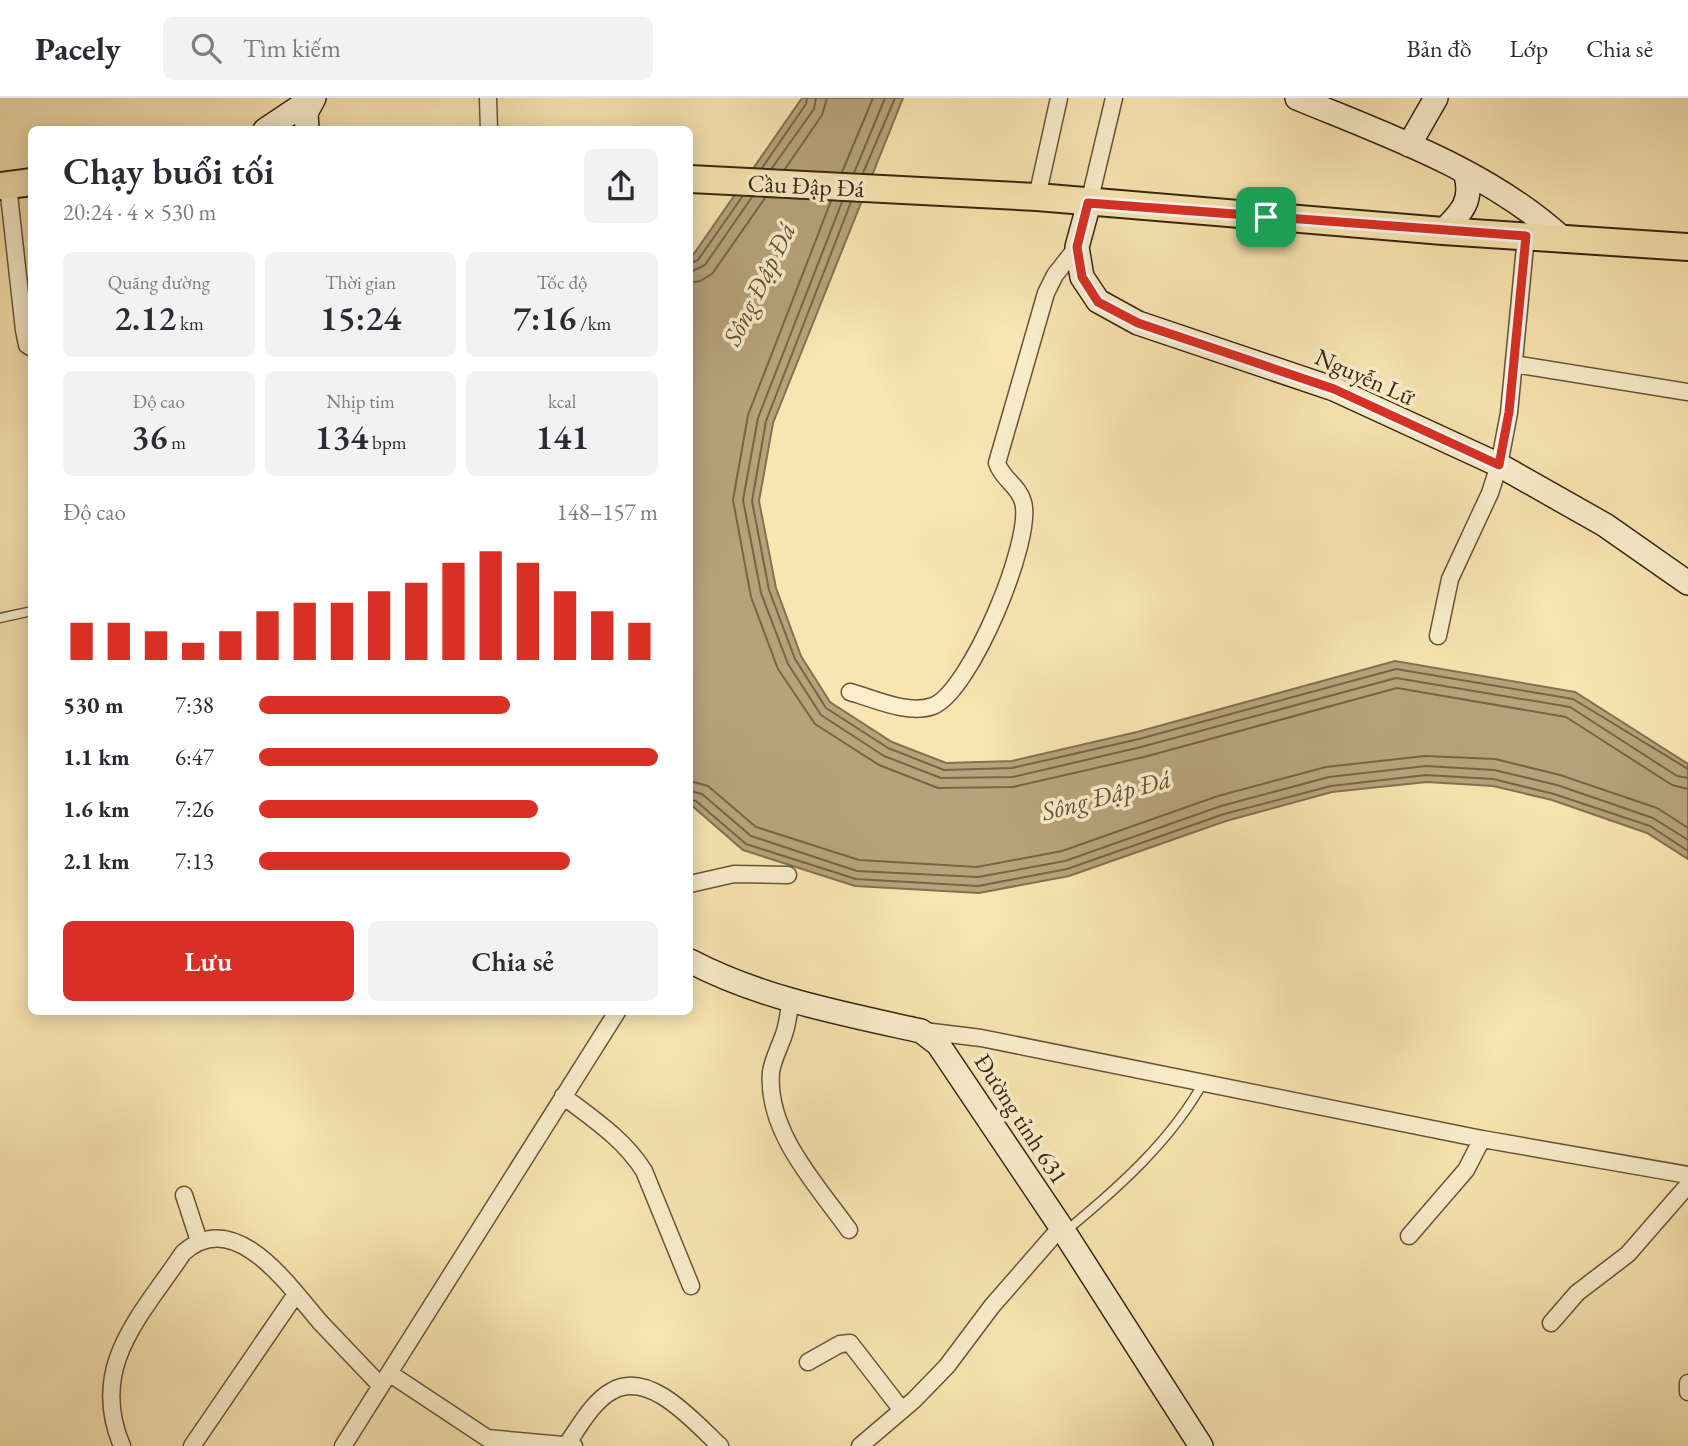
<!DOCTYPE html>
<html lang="vi">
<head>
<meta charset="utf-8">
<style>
  :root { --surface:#fff; --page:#f2f2f3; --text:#2b2b33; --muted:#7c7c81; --line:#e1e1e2; --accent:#d93025 }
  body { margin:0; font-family:"EB Garamond",serif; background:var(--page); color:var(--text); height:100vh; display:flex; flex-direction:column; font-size:26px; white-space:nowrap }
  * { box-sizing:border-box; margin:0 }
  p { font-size:23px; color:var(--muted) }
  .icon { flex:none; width:38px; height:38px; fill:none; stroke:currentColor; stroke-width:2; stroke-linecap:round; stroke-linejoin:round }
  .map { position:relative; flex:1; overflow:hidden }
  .side { position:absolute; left:28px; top:28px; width:665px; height:889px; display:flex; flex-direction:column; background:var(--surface); border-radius:10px; box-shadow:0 4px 18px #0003 }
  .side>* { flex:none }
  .pin { position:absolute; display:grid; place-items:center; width:60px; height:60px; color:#fff; margin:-30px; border-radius:14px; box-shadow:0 4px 10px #0006 }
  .round { display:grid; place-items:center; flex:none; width:74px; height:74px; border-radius:10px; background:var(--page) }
  .summary { display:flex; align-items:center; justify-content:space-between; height:119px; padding:0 35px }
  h1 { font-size:38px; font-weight:600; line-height:52px }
  .figures { display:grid; grid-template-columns:repeat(3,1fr); gap:10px; height:119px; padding:7px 35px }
  .figures div { display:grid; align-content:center; border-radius:10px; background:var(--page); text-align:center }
  .figures b { font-size:35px; font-weight:600 }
  .figures small { font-size:19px; font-weight:400 }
  .figures p { font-size:19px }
  .chart { height:196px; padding:14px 35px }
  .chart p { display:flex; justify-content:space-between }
  .chart svg { width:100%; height:126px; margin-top:7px; stroke:var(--accent); stroke-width:6 }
  .cta { display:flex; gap:14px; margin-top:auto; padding:14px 35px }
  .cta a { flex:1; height:80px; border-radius:10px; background:var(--accent); color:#fff; font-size:28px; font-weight:600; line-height:80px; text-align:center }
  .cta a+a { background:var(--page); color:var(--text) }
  ul { padding:0 35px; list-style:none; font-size:23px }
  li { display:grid; grid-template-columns:112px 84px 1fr; align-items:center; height:52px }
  li i { height:18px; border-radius:9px; background:var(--accent) }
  header { display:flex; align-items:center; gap:42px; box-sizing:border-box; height:98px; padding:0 35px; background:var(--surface); border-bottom:2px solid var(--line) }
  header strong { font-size:33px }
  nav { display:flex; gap:38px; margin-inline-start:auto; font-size:24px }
  .search { width:490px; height:63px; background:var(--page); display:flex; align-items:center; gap:18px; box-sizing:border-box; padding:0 24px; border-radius:10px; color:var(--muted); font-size:26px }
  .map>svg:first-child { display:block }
  .water { fill:#b7a37b; stroke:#857051; stroke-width:2 }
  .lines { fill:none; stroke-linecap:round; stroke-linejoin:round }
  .shore { stroke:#786446; stroke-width:2 }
  .lane-casing { stroke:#695439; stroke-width:11 }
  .street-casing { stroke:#695439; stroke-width:19 }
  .secondary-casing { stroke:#392411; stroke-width:26 }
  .primary-casing { stroke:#392411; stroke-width:30 }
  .lane { stroke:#faeecc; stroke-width:8 }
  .street { stroke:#faeecc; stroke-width:16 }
  .secondary { stroke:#faeecc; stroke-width:23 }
  .primary { stroke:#f8e5b1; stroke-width:26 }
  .route-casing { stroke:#fff; stroke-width:14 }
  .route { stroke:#d93025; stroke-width:9 }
  .labels { text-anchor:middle; stroke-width:7; stroke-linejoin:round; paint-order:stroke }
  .street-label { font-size:24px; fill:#392411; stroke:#faeecc }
  .water-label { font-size:26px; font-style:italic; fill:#655036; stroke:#faeecc }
</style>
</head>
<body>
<header>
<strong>Pacely</strong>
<div class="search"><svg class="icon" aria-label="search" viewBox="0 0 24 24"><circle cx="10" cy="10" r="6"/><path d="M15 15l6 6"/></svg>Tìm kiếm</div>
<nav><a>Bản đồ</a><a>Lớp</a><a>Chia sẻ</a></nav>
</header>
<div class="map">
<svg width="1688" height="1348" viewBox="0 0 1688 1348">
  <rect width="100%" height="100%" fill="#f8e5b1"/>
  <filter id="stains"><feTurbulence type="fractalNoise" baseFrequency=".00286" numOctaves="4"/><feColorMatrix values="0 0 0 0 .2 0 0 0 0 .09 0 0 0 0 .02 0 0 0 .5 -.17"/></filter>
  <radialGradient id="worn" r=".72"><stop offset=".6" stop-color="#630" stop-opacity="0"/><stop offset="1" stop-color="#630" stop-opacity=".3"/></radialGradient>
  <path class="water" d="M802 0H903L773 325 759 403 776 490 801 558 830 604 892 644 946 665 1012 663 1137 634 1395 563 1575 594 1688 666V761L1647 735 1552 702 1493 688 1427 684 1332 694 1226 723 1069 778 979 795 855 788 743 752 690 706V167L691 160Z"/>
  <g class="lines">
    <path class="shore" d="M762 70 806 6 807 0
      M772 70 814 11 816 0
      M785 71 822 17 827 0
      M842 74 873 0
      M854 75 885 0
      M863 75 895 0
      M831 103 748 317 733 402 751 499 778 571 815 626 879 667 938 690 1013 689 1144 659 1397 590 1566 619 1672 687 1688 691
      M842 104 758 320 743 402 761 495 788 566 821 617 884 658 941 680 1013 679 1141 649 1396 580 1570 609 1677 678 1688 680
      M851 104 766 323 752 403 769 492 795 561 826 610 888 650 944 672 1012 670 1139 641 1396 571 1573 601 1688 671
      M690 165 698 162 742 99
      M690 174 705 167 752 99
      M690 185 700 183 712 176 765 100
      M690 683 708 688 756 729 859 762 977 769 1062 753 1218 698 1326 669 1425 658 1495 661 1560 677 1657 710 1688 730
      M690 693 702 696 751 738 857 773 978 779 1065 763 1221 708 1329 679 1426 668 1494 672 1557 687 1653 720 1688 742
      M690 702 696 703 746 746 856 781 978 788 1067 771 1224 716 1331 688 1426 677 1493 681 1554 696 1650 728 1688 753"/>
    <defs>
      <path id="lane" d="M0 520 32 513
        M1067 1132C1118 1090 1172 1042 1204 983"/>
      <path id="street" d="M488 0 489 32
        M8 88 24 232 27 247 32 250
        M1037 99 1059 0
        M1089 105 1114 0
        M1514 266 1688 294
        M1438 538 1450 481 1490 395 1499 367 1509 315 1526 138
        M850 594C875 601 908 617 933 608 970 594 1034 441 1023 404 1019 388 1002 381 997 365L1046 195 1055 177 1077 149
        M690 786 734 776 788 777
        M791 901C789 912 788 923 785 933 781 947 773 960 771 974 766 1034 817 1087 849 1132
        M924 933 981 940 1482 1041 1688 1077
        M563 998C593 1021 624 1041 644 1073L691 1188
        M184 1097 199 1143
        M1409 1138 1466 1072 1482 1041
        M1551 1225 1577 1195 1628 1156 1688 1087
        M808 1264 840 1246 850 1245 901 1311
        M389 1275 487 1340 574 1348
        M1688 1285V1294
        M567 1346C579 1329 593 1303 612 1293 650 1271 695 1325 720 1348
        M122 1348C88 1268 141 1218 183 1155 235 1108 289 1188 320 1224 340 1245 360 1266 380 1287
        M192 1348 296 1196
        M343 1348 617 914
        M860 1348 914 1302 947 1268 992 1208 1061 1129"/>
      <path id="secondary" d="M1297 0C1389 38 1487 72 1562 140
        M265 32 313 0
        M307 32 306 15 314 0
        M1409 47 1436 0
        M1089 105 1077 149 1082 179 1098 203 1138 225 1334 291 1499 367 1605 427 1688 485
        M1443 133C1462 114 1474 102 1465 74
        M690 863C760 900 844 916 921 933L938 946 1061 1129 1201 1348"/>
      <path id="primary" d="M690 81 1037 99 1443 133 1688 149
        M0 88 32 84"/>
    </defs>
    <use href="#lane" class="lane-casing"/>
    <use href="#street" class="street-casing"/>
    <use href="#secondary" class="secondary-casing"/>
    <use href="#primary" class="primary-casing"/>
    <use href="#lane" class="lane"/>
    <use href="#street" class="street"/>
    <use href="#secondary" class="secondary"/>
    <use href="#primary" class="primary"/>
  </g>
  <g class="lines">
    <defs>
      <path id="route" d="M1088 105 1526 138 1509 314 1499 367 1334 291 1138 225 1098 204 1082 179 1077 149Z"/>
    </defs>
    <use href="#route" class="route-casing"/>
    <use href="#route" class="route"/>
  </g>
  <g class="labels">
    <g class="street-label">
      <text transform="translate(806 88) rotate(3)" y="8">Cầu Đập Đá</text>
      <text transform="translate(1365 279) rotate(24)" y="8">Nguyễn Lữ</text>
      <text transform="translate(1021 1021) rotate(57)" y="8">Đường tỉnh 631</text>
    </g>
    <g class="water-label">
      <text transform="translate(759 186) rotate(-64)" y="9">Sông Đập Đá</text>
      <text transform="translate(1106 697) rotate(-15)" y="9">Sông Đập Đá</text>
    </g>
  </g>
  <rect width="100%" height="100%" filter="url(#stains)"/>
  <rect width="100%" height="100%" fill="url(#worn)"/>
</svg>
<div class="pin" style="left:1266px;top:119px;background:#1e9e55"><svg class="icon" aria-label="arrive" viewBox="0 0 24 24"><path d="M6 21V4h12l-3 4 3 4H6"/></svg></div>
<section class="side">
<div class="summary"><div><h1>Chạy buổi tối</h1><p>20:24 · 4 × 530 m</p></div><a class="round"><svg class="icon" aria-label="share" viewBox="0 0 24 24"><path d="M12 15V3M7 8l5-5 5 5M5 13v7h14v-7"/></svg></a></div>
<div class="figures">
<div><p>Quãng đường</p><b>2.12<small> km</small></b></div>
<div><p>Thời gian</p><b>15:24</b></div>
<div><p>Tốc độ</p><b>7:16<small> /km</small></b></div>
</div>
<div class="figures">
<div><p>Độ cao</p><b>36<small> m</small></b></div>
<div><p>Nhịp tim</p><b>134<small> bpm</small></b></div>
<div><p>kcal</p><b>141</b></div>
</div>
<div class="chart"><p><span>Độ cao</span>148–157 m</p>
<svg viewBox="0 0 160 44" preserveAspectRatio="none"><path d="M5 44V31M15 44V31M25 44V34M35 44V38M45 44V34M55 44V27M65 44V24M75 44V24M85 44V20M95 44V17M105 44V10M115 44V6M125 44V10M135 44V20M145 44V27M155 44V31"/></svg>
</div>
<ul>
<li><b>530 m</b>7:38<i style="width:63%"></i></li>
<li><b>1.1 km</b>6:47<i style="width:100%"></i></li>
<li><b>1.6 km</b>7:26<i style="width:70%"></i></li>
<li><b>2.1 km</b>7:13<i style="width:78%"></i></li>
</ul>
<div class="cta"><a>Lưu</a><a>Chia sẻ</a></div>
</section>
</div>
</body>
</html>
